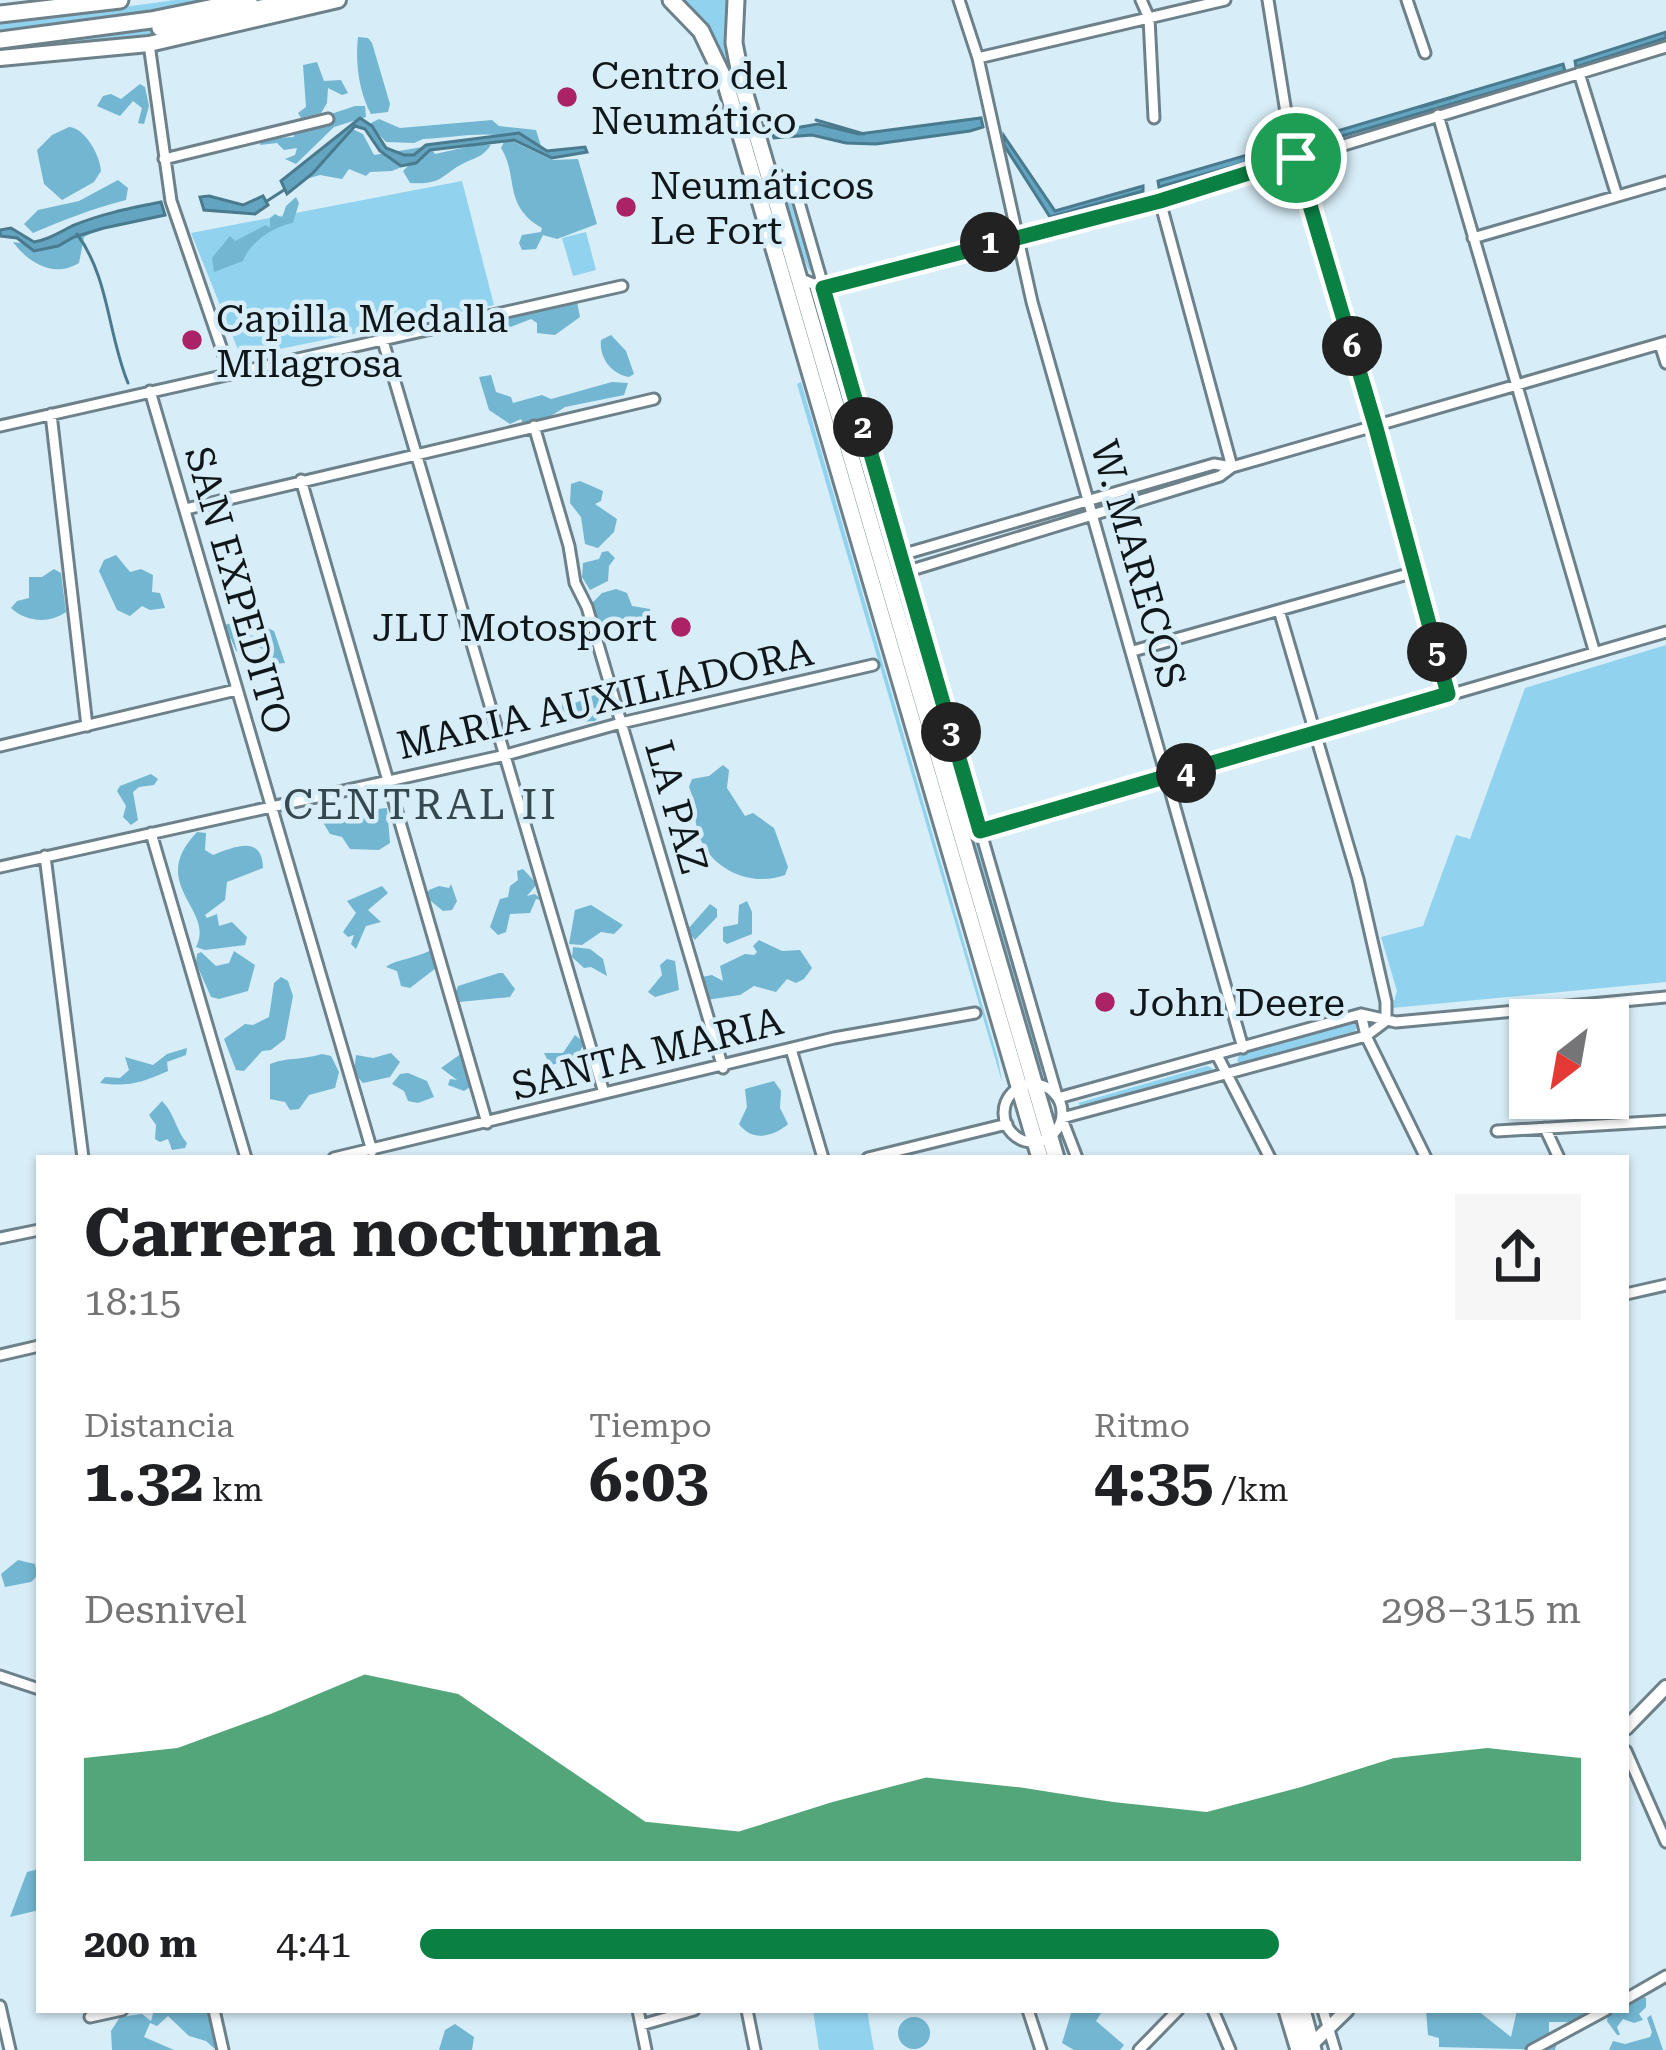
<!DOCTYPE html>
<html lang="es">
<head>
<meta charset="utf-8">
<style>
  :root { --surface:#fff; --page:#f6f6f6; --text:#202124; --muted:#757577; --accent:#0b8043 }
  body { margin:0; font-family:"Roboto Serif",serif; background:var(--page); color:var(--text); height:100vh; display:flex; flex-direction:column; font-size:45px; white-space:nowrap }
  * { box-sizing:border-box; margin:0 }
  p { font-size:39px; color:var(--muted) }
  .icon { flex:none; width:66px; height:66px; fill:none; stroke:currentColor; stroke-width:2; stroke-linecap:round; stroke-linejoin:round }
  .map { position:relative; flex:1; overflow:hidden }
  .details { position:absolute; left:36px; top:1155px; width:1593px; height:858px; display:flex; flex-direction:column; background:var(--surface); border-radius:0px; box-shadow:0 3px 9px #0004 }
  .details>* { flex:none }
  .needle { width:78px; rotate:211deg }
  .controls { position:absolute; left:1509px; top:999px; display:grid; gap:24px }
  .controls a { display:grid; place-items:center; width:120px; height:120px; border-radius:0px; background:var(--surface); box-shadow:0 3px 9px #0004; font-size:60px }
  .pin { position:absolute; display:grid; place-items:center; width:102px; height:102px; color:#fff; margin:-51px; border:6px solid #fff; border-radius:50%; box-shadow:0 3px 12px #0007 }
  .km { position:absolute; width:60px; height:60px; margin:-30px; border-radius:50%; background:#222; color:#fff; font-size:33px; line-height:60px; text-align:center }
  .round { display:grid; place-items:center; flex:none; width:126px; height:126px; border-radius:0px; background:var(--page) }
  .overview { display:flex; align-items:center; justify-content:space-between; height:204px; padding:0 48px }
  h1 { font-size:66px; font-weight:700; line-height:90px }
  .stats { display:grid; grid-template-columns:repeat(3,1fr); gap:18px; height:204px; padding:12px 48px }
  .stats div { display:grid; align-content:center }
  .stats b { font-size:60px; font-weight:700 }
  .stats small { font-size:33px; font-weight:400 }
  .stats p { font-size:33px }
  .chart { height:336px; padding:24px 48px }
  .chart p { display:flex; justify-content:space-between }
  .chart svg { width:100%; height:216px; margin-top:12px; fill:var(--accent); opacity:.7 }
  ul { padding:0 48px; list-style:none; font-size:39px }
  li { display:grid; grid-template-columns:192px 144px 1fr; align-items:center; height:90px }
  li i { height:30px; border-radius:15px; background:var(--accent) }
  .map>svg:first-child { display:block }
  .green { fill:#91d2ee }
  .forest { fill:#73b6d1 }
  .water { fill:#63a5c0; stroke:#4a7a8e; stroke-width:3 }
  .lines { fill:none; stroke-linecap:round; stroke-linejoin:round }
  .stream { stroke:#4a7a8e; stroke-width:3 }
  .street-casing { stroke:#6d818a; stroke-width:15 }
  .secondary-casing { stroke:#6d818a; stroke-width:18 }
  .primary-casing { stroke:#6d818a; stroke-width:20 }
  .highway-casing { stroke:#6d818a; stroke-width:21 }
  .street { stroke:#fff; stroke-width:9 }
  .secondary { stroke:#fff; stroke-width:12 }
  .primary { stroke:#fff; stroke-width:14 }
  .highway { stroke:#fff; stroke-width:15 }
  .route-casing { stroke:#fff; stroke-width:24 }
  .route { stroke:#0b8043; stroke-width:15 }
  .poi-dot { fill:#ab2266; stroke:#d7edf7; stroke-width:4.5 }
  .labels { text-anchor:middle; stroke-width:9; stroke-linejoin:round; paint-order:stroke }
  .poi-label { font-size:39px; fill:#0f171a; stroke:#d7edf7; text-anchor:start }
  .street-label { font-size:39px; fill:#0f171a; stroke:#d7edf7 }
  .neighbourhood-label { font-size:42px; letter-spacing:3px; fill:#354850; stroke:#d7edf7 }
</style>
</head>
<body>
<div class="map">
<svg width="1666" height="2050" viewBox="0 0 1666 2050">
  <rect width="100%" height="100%" fill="#d7edf7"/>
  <path class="green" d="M175 0H223L123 20 0 35V24Z
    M681 0H729L726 50 738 101 998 994 728 70 713 35Z
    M193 26 119 40 0 54V47Z
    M462 181 494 305 241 357 191 233Z
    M782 182 787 183 812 266 810 272 800 251Z
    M586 232 596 270 573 276 562 238Z
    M812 287 821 302 1044 1072 1038 1066Z
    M801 382 998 1059 1002 1082 797 384Z
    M1666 645V982L1392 1008 1397 991 1381 937 1423 926 1456 835 1470 839 1525 688Z
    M1353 1023 1358 1024 1355 1031 1241 1063 1237 1061 1239 1055Z
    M1207 1066 1212 1068 1209 1074 1083 1108 1078 1103Z
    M813 2010H867L874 2050H819Z"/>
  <path class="forest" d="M358 37 368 38 372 43 390 104 388 112 371 114C359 92 355 62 358 37Z
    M317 62 324 81 341 80 348 93 342 95 328 88 327 103 321 113 301 118 298 113 306 107 303 65Z
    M140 84 145 87 149 106 144 124 138 123 142 108 133 101 120 116 97 106 103 96 111 94 121 99Z
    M355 106H365L366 117 334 127 296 164 285 159 295 155 297 148 284 150 277 143 260 145 261 139 294 137 295 126Z
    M379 119 400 128 492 120 499 126 536 130 542 149C498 126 471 137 423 139L414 143 386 142 369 124Z
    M69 127C85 128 100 155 101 171L94 182 62 200 44 184 37 150 52 135Z
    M350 128 363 134 374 155 429 146 435 154 480 144 491 145C483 156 478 157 466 162 440 175 444 185 410 183L403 171 411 163 392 171 370 172 366 176 349 169 342 179 320 175 299 181Z
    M512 141 553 160 578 159 597 224 557 239 543 235 536 249 522 250 519 243 522 235 541 232 542 228C502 205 519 176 501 148L504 142Z
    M118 180 128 188 126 200C94 208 63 220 33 233L24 224 38 210 79 201Z
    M296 197 299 203 293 223C274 226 250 242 243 261L214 272 212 258 230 236 235 241 266 225 270 228V218L275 214 282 218 286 206Z
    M101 228 84 237 79 263C55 278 29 264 13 242L36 245Z
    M566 293 577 302 580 317 555 335 537 333V323L531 319 508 328 482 325 481 318 520 303Z
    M611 335 626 351 634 374 629 377C611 374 599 357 601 340Z
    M491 375 496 392 511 397 513 403 542 395 551 399 612 382 628 383 624 395 565 407 540 423 524 426 521 419 510 424 489 410 479 377Z
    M580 481 603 491 601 501 595 504 617 519 614 532 598 548 585 544 581 517 570 503 571 484Z
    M608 551 615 558 609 566 608 581 590 590 582 577 583 563 599 559 602 552Z
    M116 555 130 572 141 569 153 575 152 592 160 593 165 608 150 610 142 606 130 616 117 610 99 571 104 560Z
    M54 569 61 573 66 612C49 624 26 622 11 608L17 601 29 598V577H42Z
    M616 589 627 593 632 606 650 609 651 617 603 631 591 604 602 593Z
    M239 622 243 634 260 637 263 626 274 631 285 663 275 664 271 654 255 645 240 653 236 651 231 639 215 631 217 626Z
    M597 694 605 710 595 721 572 722 565 726 561 719 563 699 575 703Z
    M723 765 729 770 727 788 745 816 753 813 774 828 788 867 785 875C751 888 710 869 699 835 693 818 696 803 689 787L692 779 709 776Z
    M151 774 158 779 154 785 139 787 133 792 138 820 131 825 123 817 126 806 117 791 120 786Z
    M387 808 390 843 379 850 350 849 342 837 330 834 321 819 325 814 331 821C352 822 366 809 387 808Z
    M197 832 206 833 205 850 213 855C234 847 262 834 263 868L227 882 225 900 205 915 207 918 217 914 219 926 232 922 247 937 245 945 205 950 196 947C216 909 146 885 197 832Z
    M523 869 537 884 527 896 535 894 542 900 536 899 530 913 510 914 506 932 498 935 490 927 500 899 508 897 510 886 518 880 517 871Z
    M451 884 457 901 452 910 443 911 426 897 429 890 439 886 449 888Z
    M382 886 388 893 368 910 381 922 366 926 356 949 351 944 354 935 348 937 343 932 356 913 347 901Z
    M747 901 752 912V934L727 944 723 941V927L738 924 739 905Z
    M710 904 717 909V917L695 940 687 930Z
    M591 905 623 925 614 934 601 932 582 945 569 944 575 910Z
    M759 940 782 951 800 950 812 968 804 979 796 983 787 979 776 992 754 986 740 995 706 1000 702 977 712 975 723 981 720 966 745 954 754 955 757 952 753 946Z
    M573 947 590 949 603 959 607 976 591 967 584 968 572 957Z
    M431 950 436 968 410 988 401 986 397 971 386 967C394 960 417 958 431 950Z
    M234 951 255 965 248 991 219 999 211 997 196 963 197 954 201 952 216 966 229 963Z
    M667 959 675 961 679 990 655 997 648 992 662 975 660 965Z
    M499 973H503L515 989 510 997 459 1002 455 994 458 986Z
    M281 977 288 981 293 996 285 1039 271 1050 262 1051 244 1071 236 1070 224 1039 245 1024 253 1025 269 1017 274 983Z
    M575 1035 585 1043 576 1057 543 1068 548 1061 544 1053H563Z
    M187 1048 186 1055 167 1062 168 1071C140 1083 129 1087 100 1083L105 1077 120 1078 129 1070 125 1057 153 1065 167 1054Z
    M391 1053 400 1062 390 1077 363 1083 354 1073 356 1055 373 1058Z
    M462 1053 470 1087 464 1091 448 1085 450 1079 457 1080 441 1068Z
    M322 1054 331 1056 339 1072 335 1088 309 1095 299 1109 290 1110 285 1102 270 1099V1064C288 1057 304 1060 322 1054Z
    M408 1073 427 1081 434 1097 418 1103 408 1101 404 1091 392 1084 400 1074Z
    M774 1081 781 1091 780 1108 788 1124C773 1137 752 1142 739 1124L747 1107 745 1089Z
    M162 1101C175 1114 176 1131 187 1143L185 1148 172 1150 168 1139 160 1142 155 1139 156 1125 149 1115Z
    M18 1560 35 1564 37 1576 31 1582 5 1587 1 1574Z
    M39 1869V1910L10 1917 27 1872Z
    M1635 1993 1646 1998V2007L1639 2014 1643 2020 1634 2023 1623 2019 1617 2027 1620 2035H1617L1607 2021 1609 2010H1626V1998Z
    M154 2010H208L216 2022 215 2030 227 2043 225 2050H216L206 2041 189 2036 168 2016 157 2026 150 2023 144 2037 174 2050H112L111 2031 120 2017 142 2014 151 2021Z
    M1072 2010H1103L1096 2021 1124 2045 1120 2050H1074L1062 2043Z
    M1426 2010H1477L1511 2037 1517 2010H1592L1584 2022H1549V2033L1558 2039 1555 2050 1439 2047V2038L1428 2035Z
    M1651 2015 1663 2050H1609L1613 2041 1625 2044 1650 2037 1652 2032 1647 2018Z
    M898 2033a16 16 0 1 1 32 0a16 16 0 1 1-32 0Z
    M455 2024 474 2037 472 2050H439L445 2030Z"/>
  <path class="water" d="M1666 32V38L1576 67 1575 61Z
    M1563 64 1565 71 1301 148 1300 142Z
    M360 118 372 126 386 148 404 155H414L426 145 519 133 547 151 585 147 587 152 552 158 514 140 430 150 416 163 401 166 380 151 365 129 355 126 312 174 287 194 281 181Z
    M981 118 983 127 970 131 876 144 846 143 812 135 774 138 772 132 818 124 859 134Z
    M1004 136 1055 211 1143 186V191L1050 217 1004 145Z
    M1285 144 1287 151 1159 187 1158 181Z
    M209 196 243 205 263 196 268 205 255 214 204 210 200 197Z
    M161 202 165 215 104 228 74 237 58 246 34 251 17 238 0 236V230L11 228 34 242C50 239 58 233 72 226 100 214 131 208 161 202Z"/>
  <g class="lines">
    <path class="stream" d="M1420 107 1457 96
      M816 120 864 134
      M267 201 284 190
      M77 234C109 277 108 335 128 383
      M911 623 930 689"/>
    <defs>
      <path id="street" d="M959 0 978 58 1032 302 1243 1048
        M1141 0 1149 18 1154 118
        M1268 0 1292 150 1376 428 1448 694
        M1407 0 1425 53
        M149 44 171 201 230 373
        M978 58 1225 0
        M1579 73 1617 196
        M1438 115 1594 650
        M164 159 328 119
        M769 170 794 185 1057 1096
        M1160 201 1232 467
        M1473 238 1666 182
        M801 279 823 288 1160 201 1666 47
        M383 341 604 1093
        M1660 344 1666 363
        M150 391 372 1151
        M51 414 87 726
        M0 426 622 286
        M534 426 569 546 575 583 587 607 723 1068
        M301 480 487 1123
        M186 509 654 399
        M901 555 1214 464 1232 467 1666 342
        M905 572 1220 476 1232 467
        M1279 610 1358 879 1386 1002V1021
        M1133 651 1415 572
        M0 746 236 690
        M980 831 1666 632
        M151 833 246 1158
        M45 856 83 1158
        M0 867 506 755 621 723 873 665
        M1361 1014 1366 1036 1426 1158
        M791 1049 823 1158
        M1217 1055 1270 1158
        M1004 1113a29 29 0 1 1 58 0a29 29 0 1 1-58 0Z
        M1058 1098 1361 1014 1396 1022 1666 997
        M1062 1118 1366 1036 1386 1021
        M1062 1119 1077 1158
        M1545 1128 1559 1158
        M1497 1131 1666 1121
        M334 1158 834 1038 975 1013
        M868 1158 1007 1124
        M0 1238 39 1230
        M1626 1294 1666 1285
        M0 1355 39 1346
        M0 1676 39 1689
        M1626 1751 1666 1842
        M1626 1999 1666 1976
        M0 2006 10 2050
        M214 2010 223 2050
        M638 2010 646 2050
        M747 2010 755 2050
        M1028 2010 1041 2050
        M1213 2010 1230 2050
        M1323 2010 1335 2050
        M90 2017 122 2010
        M641 2025 694 2010
        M1139 2050 1178 2010
        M1532 2050 1606 2010"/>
      <path id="secondary" d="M1626 1728 1666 1687
        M1307 2049 1347 2010"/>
      <path id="primary" d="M0 58 149 44 338 0"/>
      <path id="highway" d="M671 0 701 31 725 81 1040 1158
        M736 0 734 43 742 84 1056 1158
        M0 14 120 0
        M160 28 302 0
        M0 40 151 20 249 0
        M1287 2010 1299 2050
        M1302 2010 1313 2050"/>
    </defs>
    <use href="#street" class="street-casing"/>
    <use href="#secondary" class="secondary-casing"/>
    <use href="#primary" class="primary-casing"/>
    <use href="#highway" class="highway-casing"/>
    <use href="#street" class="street"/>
    <use href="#secondary" class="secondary"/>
    <use href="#primary" class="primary"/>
    <use href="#highway" class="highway"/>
  </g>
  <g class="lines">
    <defs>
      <path id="route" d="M1296 158 1376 428 1448 694 980 831 823 288 1160 201Z"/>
    </defs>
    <use href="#route" class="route-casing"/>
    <use href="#route" class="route"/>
  </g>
  <g class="poi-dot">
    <circle cx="567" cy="97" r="12"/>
    <circle cx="626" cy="207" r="12"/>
    <circle cx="192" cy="340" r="12"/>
    <circle cx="681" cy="627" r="12"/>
    <circle cx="1105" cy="1002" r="12"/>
  </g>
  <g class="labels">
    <g class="poi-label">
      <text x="591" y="89">Centro del<tspan x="591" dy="45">Neumático</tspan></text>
      <text x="650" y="199">Neumáticos<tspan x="650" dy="45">Le Fort</tspan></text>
      <text x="216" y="332">Capilla Medalla<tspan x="216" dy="45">MIlagrosa</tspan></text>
      <text x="657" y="641" text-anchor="end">JLU Motosport</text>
      <text x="1129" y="1016">John Deere</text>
    </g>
    <g class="street-label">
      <text transform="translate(1139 564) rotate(74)" y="14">W. MARECOS</text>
      <text transform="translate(239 590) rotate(74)" y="14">SAN EXPEDITO</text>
      <text transform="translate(605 698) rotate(-13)" y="14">MARIA AUXILIADORA</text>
      <text transform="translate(677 807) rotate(74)" y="14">LA PAZ</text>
      <text transform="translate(647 1053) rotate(-14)" y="14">SANTA MARIA</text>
    </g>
    <g class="neighbourhood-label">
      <text x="421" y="819">CENTRAL II</text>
    </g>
  </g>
</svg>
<div class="controls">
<a><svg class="needle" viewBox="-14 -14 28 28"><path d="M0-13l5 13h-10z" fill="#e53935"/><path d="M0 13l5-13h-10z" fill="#757577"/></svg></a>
</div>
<div class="pin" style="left:1296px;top:158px;background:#1e9e55"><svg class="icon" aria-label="arrive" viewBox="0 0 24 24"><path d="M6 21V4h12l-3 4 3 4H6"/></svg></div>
<b class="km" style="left:990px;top:242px">1</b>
<b class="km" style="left:863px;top:427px">2</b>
<b class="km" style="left:951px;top:732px">3</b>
<b class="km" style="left:1186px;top:773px">4</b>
<b class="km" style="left:1437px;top:652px">5</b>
<b class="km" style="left:1352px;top:346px">6</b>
<section class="details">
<div class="overview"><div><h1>Carrera nocturna</h1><p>18:15</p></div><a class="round"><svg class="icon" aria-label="share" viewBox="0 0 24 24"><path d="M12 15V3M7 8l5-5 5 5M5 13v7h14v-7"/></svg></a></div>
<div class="stats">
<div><p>Distancia</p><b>1.32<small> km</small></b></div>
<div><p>Tiempo</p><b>6:03</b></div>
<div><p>Ritmo</p><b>4:35<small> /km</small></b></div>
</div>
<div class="chart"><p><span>Desnivel</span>298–315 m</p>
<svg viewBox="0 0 160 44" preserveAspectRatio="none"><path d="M0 44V23L10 21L20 14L30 6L40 10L50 23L60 36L70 38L80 32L90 27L100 29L110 32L120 34L130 29L140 23L150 21L160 23V44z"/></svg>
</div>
<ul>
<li><b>200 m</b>4:41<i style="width:74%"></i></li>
</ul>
</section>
</div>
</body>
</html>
